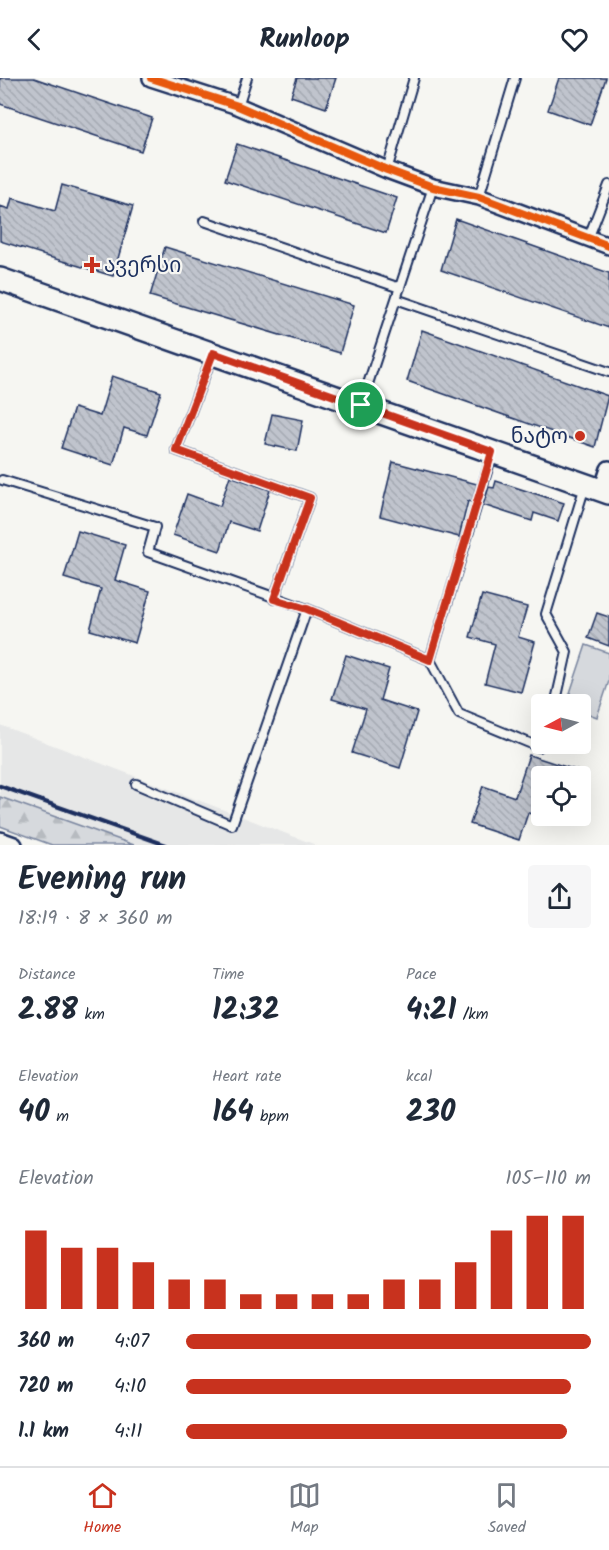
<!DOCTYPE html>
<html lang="en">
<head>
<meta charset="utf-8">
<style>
  :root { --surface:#fff; --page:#f6f6f7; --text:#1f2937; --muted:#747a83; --line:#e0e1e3; --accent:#c8321e }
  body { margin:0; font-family:Kalam,"Noto Sans Georgian",sans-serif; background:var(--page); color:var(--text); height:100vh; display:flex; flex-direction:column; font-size:22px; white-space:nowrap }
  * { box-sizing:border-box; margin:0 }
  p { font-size:20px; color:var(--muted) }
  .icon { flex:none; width:33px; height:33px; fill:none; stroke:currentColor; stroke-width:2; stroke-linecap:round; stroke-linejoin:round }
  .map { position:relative; height:767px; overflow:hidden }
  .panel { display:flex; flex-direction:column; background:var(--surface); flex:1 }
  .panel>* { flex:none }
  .needle { width:39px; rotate:263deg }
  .buttons { position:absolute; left:531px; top:616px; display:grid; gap:12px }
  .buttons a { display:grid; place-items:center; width:60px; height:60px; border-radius:6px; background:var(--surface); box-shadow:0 6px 24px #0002; font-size:30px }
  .pin { position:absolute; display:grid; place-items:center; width:51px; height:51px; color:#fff; margin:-26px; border:3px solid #fff; border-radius:50%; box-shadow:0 2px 6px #0007 }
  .round { display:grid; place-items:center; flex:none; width:63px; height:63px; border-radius:6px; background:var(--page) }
  .head { display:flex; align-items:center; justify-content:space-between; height:102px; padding:0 18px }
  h1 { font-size:33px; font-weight:700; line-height:45px }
  .figures { display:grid; grid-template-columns:repeat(3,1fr); gap:9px; height:102px; padding:6px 18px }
  .figures div { display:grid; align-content:center }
  .figures b { font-size:30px; font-weight:700 }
  .figures small { font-size:16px; font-weight:400 }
  .figures p { font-size:16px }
  .chart { height:168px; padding:12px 18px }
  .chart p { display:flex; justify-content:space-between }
  .chart svg { width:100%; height:108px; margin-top:6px; stroke:var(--accent); stroke-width:6 }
  ul { padding:0 18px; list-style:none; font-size:20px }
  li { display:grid; grid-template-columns:96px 72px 1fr; align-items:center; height:45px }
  li i { height:15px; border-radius:8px; background:var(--accent) }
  header { display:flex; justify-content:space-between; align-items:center; height:78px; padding:0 18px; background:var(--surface); font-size:27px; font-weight:700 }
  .tabs { display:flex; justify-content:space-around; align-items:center; height:84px; border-top:2px solid var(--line); background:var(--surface); font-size:16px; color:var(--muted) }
  .tabs a { display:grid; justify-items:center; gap:3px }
  .tabs .current { color:var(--accent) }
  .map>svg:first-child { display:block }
  .built { fill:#e6e7e7 }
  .forest { fill:url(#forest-firs); stroke:#78849e; stroke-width:1.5 }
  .pitch { fill:#d6d9dd; stroke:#78849e; stroke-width:1.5 }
  .building { fill:url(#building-back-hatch); stroke:#1b2f5e; stroke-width:1.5 }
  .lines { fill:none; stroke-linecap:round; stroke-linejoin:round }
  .service-casing { stroke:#1b2f5e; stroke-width:12 }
  .minor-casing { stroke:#1b2f5e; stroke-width:20 }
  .secondary-casing { stroke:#1b2f5e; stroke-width:26 }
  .service { stroke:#f6f6f2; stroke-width:8 }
  .minor { stroke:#f6f6f2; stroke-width:15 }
  .secondary { stroke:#f6f6f2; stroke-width:21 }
  .rail { stroke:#1b2f5e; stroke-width:4.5 }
  .cycleway-casing { stroke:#f6f6f2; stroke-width:11 }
  .cycleway { stroke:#e8590c; stroke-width:8 }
  .route-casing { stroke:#fff; stroke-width:12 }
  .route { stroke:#c8321e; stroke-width:8 }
  .poi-dot { fill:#c8321e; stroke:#f6f6f2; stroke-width:2 }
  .labels { text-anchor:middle; stroke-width:4.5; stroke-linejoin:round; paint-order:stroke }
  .poi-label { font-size:21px; fill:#1b2f5e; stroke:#f6f6f2; text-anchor:start }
</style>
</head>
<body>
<header><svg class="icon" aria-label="back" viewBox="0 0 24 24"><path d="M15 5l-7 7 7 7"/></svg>Runloop<svg class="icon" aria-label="heart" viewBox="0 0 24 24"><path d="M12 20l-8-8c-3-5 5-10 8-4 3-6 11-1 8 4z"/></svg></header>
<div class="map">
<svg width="609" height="767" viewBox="0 0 609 767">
  <defs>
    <pattern id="forest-firs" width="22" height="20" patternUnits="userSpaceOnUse" patternTransform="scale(1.5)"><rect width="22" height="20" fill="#d6d9dd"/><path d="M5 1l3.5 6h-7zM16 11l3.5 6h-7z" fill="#b7bbc0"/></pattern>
    <pattern id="building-back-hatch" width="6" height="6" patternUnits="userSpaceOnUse" patternTransform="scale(1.5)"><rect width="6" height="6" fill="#c0c4cd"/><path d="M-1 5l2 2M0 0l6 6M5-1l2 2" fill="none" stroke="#a4a9b2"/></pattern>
  </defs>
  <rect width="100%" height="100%" fill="#f6f6f2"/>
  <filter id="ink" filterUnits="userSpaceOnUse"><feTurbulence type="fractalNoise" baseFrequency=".0167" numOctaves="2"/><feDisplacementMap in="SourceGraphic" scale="12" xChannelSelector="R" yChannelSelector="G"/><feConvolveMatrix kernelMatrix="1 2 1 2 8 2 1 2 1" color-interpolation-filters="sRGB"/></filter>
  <g filter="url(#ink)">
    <path class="built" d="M0 647 316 767H134L0 719Z"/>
    <path class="forest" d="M0 719 134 767H52L0 748Z"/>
    <path class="pitch" d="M586 567 609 575V603L597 639 581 633 580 627H566Z"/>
    <path class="building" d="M0 0H34L152 40 141 73 0 26Z
      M297 0H336L326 30 291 18Z
      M559 0H606L590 47 548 32Z
      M237 66 397 120 386 155 225 102Z
      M62 107 133 128 113 198 42 177V176L0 163V128L9 131 12 120 55 133Z
      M456 141 609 195V250L441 192Z
      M165 169 354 227 340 275 150 218Z
      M422 252 608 318 595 369 407 303Z
      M112 298 161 314 147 357 124 350 113 387 61 370 74 330 100 338Z
      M272 336 303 342 297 373 265 366Z
      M393 384 477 406 472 424 468 423 459 459 380 438Z
      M230 398 270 412 257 453 229 444 220 473 173 457 187 416 220 428Z
      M496 403 564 425 558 443 534 435 532 443 483 427 489 409 494 410Z
      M78 453 125 467 115 502 150 513 135 565 90 552 101 511 64 500Z
      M482 517 527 529 518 559 535 564 521 614 485 605 495 566 470 559Z
      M597 535 609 539V568L588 560Z
      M346 577 389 591 380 622 417 634 400 690 352 675 366 631 332 621Z
      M529 677 588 696V699H542V739L528 735 519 762 470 746 483 708 515 719Z"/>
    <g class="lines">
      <defs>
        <path id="service" d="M238 28 247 0
          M387 92 414 0
          M479 119 515 0
          M204 143 400 210
          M588 161 609 107
          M396 221 609 294
          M212 278 176 372 310 420 274 521
          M361 327 433 109
          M2 402 155 449 148 474 307 531 430 582 459 636 539 669 542 662
          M430 582 492 377
          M555 627 567 574 546 536 585 408
          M136 706 232 747 307 531"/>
        <path id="minor" d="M151 0 238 28 387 92 433 109 479 119 609 168
          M602 412 609 391
          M0 762 14 767"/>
        <path id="secondary" d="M0 201 609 415"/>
      </defs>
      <use href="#service" class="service-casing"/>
      <use href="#minor" class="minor-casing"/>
      <use href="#secondary" class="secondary-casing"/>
      <use href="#service" class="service"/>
      <use href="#minor" class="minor"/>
      <use href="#secondary" class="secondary"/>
      <path class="rail" d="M0 708 166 767"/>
      <defs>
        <path id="cycleway" d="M151 0 238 28 387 92 433 109 479 119 609 168"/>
      </defs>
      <use href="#cycleway" class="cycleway-casing"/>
      <use href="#cycleway" class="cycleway"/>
    </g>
  </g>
  <g class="lines" filter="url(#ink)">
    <defs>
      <path id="route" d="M213 275 492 374 430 582 307 531 274 521 310 420 176 372Z"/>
    </defs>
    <use href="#route" class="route-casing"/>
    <use href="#route" class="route"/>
  </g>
  <g class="poi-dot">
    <path d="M89 178h6v6h6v6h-6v6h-6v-6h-6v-6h6z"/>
    <circle cx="580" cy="358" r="6"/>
  </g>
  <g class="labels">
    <g class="poi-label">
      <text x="104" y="194">ავერსი</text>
      <text x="568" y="365" text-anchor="end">ნატო</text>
    </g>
  </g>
</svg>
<div class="buttons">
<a><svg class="needle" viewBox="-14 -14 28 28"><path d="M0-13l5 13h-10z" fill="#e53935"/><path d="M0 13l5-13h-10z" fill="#747a83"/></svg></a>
<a><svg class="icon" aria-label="locate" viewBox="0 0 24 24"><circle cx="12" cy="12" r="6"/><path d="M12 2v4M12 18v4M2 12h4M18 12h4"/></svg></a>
</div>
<div class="pin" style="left:361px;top:327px;background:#1e9e55"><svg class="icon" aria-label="arrive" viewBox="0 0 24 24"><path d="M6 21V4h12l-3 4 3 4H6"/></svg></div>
</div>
<section class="panel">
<div class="head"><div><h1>Evening run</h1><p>18:19 · 8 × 360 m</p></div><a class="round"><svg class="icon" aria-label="share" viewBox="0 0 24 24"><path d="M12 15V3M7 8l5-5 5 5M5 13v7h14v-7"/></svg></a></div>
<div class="figures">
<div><p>Distance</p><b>2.88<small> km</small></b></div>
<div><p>Time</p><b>12:32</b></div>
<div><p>Pace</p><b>4:21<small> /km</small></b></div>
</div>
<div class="figures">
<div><p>Elevation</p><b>40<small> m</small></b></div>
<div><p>Heart rate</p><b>164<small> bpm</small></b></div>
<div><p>kcal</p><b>230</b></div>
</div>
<div class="chart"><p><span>Elevation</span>105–110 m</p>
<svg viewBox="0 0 160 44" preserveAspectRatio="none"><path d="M5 44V12M15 44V19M25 44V19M35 44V25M45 44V32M55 44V32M65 44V38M75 44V38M85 44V38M95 44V38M105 44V32M115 44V32M125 44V25M135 44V12M145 44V6M155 44V6"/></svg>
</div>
<ul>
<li><b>360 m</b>4:07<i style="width:100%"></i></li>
<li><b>720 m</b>4:10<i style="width:95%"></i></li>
<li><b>1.1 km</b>4:11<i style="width:94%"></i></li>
</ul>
</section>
<nav class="tabs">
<a class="current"><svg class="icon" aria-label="home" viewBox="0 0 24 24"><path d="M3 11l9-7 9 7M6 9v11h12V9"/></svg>Home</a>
<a><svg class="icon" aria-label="map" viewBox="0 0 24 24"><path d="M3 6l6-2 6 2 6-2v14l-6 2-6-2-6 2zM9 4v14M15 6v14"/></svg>Map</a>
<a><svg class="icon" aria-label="saved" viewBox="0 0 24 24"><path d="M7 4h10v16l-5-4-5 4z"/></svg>Saved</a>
</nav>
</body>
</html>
